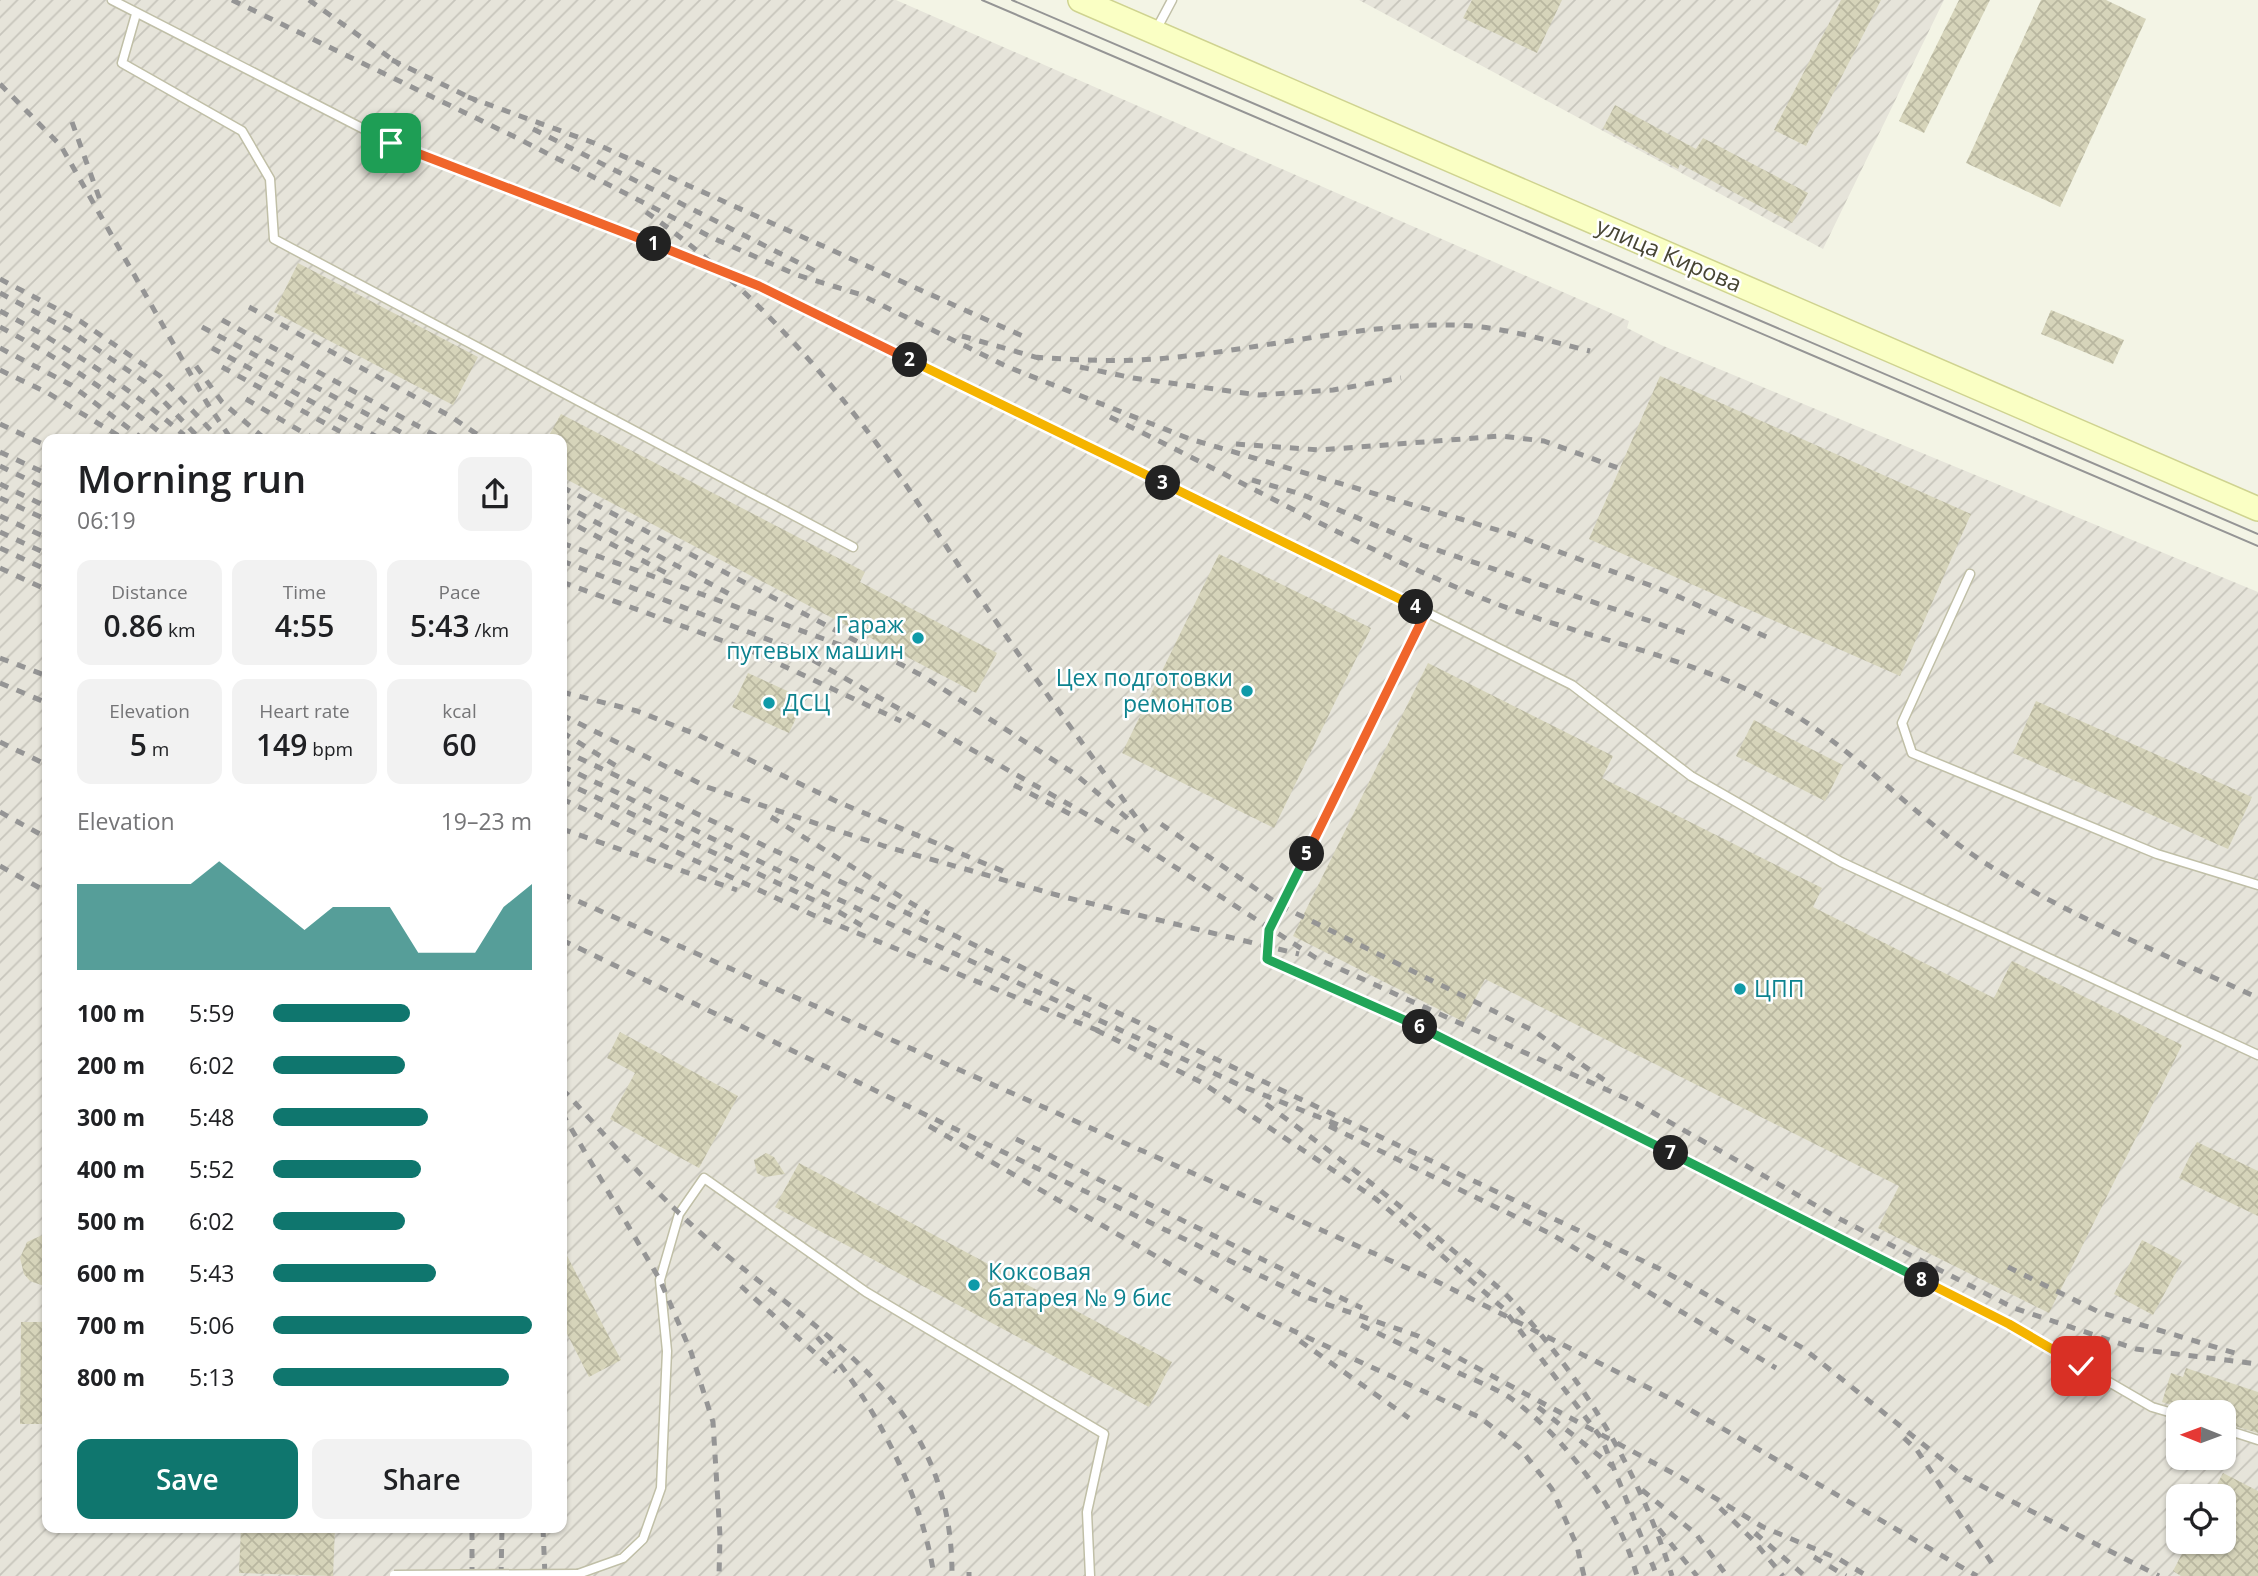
<!DOCTYPE html>
<html lang="en">
<head>
<meta charset="utf-8">
<style>
  :root { --surface:#fff; --page:#f2f2f2; --text:#202124; --muted:#757577; --accent:#0f766e }
  body { margin:0; font-family:"Open Sans",sans-serif; background:var(--page); color:var(--text); height:100vh; display:flex; flex-direction:column; font-size:26px; white-space:nowrap }
  * { box-sizing:border-box; margin:0 }
  p { font-size:23px; color:var(--muted) }
  .icon { flex:none; width:38px; height:38px; fill:none; stroke:currentColor; stroke-width:2; stroke-linecap:round; stroke-linejoin:round }
  .map { position:relative; flex:1; overflow:hidden }
  .side { position:absolute; left:42px; top:434px; width:525px; height:1099px; display:flex; flex-direction:column; background:var(--surface); border-radius:14px; box-shadow:0 2px 5px #0004 }
  .side>* { flex:none }
  .needle { width:46px; rotate:271deg }
  .buttons { position:absolute; left:2166px; top:1400px; display:grid; gap:14px }
  .buttons a { display:grid; place-items:center; width:70px; height:70px; border-radius:14px; background:var(--surface); box-shadow:0 2px 5px #0004; font-size:35px }
  .pin { position:absolute; display:grid; place-items:center; width:60px; height:60px; color:#fff; margin:-30px; border-radius:14px; box-shadow:0 4px 10px #0006 }
  .km { position:absolute; width:35px; height:35px; margin:-18px; border-radius:50%; background:#222; color:#fff; font-size:19px; line-height:35px; text-align:center }
  .round { display:grid; place-items:center; flex:none; width:74px; height:74px; border-radius:14px; background:var(--page) }
  .headline { display:flex; align-items:center; justify-content:space-between; height:119px; padding:0 35px }
  h1 { font-size:38px; font-weight:600; line-height:52px }
  .figures { display:grid; grid-template-columns:repeat(3,1fr); gap:10px; height:119px; padding:7px 35px }
  .figures div { display:grid; align-content:center; border-radius:14px; background:var(--page); text-align:center }
  .figures b { font-size:30px; font-weight:600 }
  .figures small { font-size:19px; font-weight:400 }
  .figures p { font-size:19px }
  .chart { height:196px; padding:14px 35px }
  .chart p { display:flex; justify-content:space-between }
  .chart svg { width:100%; height:126px; margin-top:7px; fill:var(--accent); opacity:.7 }
  .action { display:flex; gap:14px; margin-top:auto; padding:14px 35px }
  .action a { flex:1; height:80px; border-radius:14px; background:var(--accent); color:#fff; font-size:28px; font-weight:600; line-height:80px; text-align:center }
  .action a+a { background:var(--page); color:var(--text) }
  ul { padding:0 35px; list-style:none; font-size:23px }
  li { display:grid; grid-template-columns:112px 84px 1fr; align-items:center; height:52px }
  li i { height:18px; border-radius:9px; background:var(--accent) }
  .map>svg:first-child { display:block }
  .industrial { fill:url(#industrial-furrows); fill-rule:evenodd }
  .building { fill:url(#building-cross-hatch) }
  .lines { fill:none; stroke-linecap:round; stroke-linejoin:round }
  .lane-casing { stroke:#c0bfa7; stroke-width:11 }
  .secondary-casing { stroke:#cfd390; stroke-width:26 }
  .lane { stroke:#fff; stroke-width:8 }
  .secondary { stroke:#faffc4; stroke-width:23 }
  .tram { stroke:#959595; stroke-width:2 }
  .rail { stroke:#959595; stroke-width:5; stroke-dasharray:9 9; stroke-linecap:butt }
  .lane-bridge-casing { stroke:#c0bfa7; stroke-width:11; stroke-linecap:butt }
  .lane-bridge { stroke:#fff; stroke-width:8 }
  .split-1-casing { stroke:#fff; stroke-width:14 }
  .split-2-casing { stroke:#fff; stroke-width:14 }
  .split-3-casing { stroke:#fff; stroke-width:14 }
  .split-4-casing { stroke:#fff; stroke-width:14 }
  .split-5-casing { stroke:#fff; stroke-width:14 }
  .split-6-casing { stroke:#fff; stroke-width:14 }
  .split-7-casing { stroke:#fff; stroke-width:14 }
  .split-8-casing { stroke:#fff; stroke-width:14 }
  .split-9-casing { stroke:#fff; stroke-width:14 }
  .split-1 { stroke:#f0652b; stroke-width:9 }
  .split-2 { stroke:#f0652b; stroke-width:9 }
  .split-3 { stroke:#f5b400; stroke-width:9 }
  .split-4 { stroke:#f5b400; stroke-width:9 }
  .split-5 { stroke:#f0652b; stroke-width:9 }
  .split-6 { stroke:#22a559; stroke-width:9 }
  .split-7 { stroke:#22a559; stroke-width:9 }
  .split-8 { stroke:#22a559; stroke-width:9 }
  .split-9 { stroke:#f5b400; stroke-width:9 }
  .culture-dot { fill:#0f9aa8; stroke:#fff; stroke-width:2.5 }
  .labels { text-anchor:middle; stroke-width:5; stroke-linejoin:round; paint-order:stroke }
  .street-label { font-size:23px; fill:#474534; stroke:#fff }
  .culture-label { font-size:23px; fill:#0d838f; stroke:#fff; text-anchor:start }
</style>
</head>
<body>
<div class="map">
<svg width="2258" height="1576" viewBox="0 0 2258 1576">
  <defs>
    <pattern id="industrial-furrows" width="10" height="10" patternUnits="userSpaceOnUse" patternTransform="scale(1.75)"><rect width="10" height="10" fill="#e6e4da"/><path d="M-1 1l2-2M0 10L10 0M9 11l2-2" fill="none" stroke="#c7c5bc"/></pattern>
    <pattern id="building-cross-hatch" width="8" height="8" patternUnits="userSpaceOnUse" patternTransform="scale(1.75)"><rect width="8" height="8" fill="#d6d4ba"/><path d="M0 0l8 8M0 8l8-8" fill="none" stroke="#b9b7a0"/></pattern>
  </defs>
  <rect width="100%" height="100%" fill="#f3f4e5"/>
  <path class="industrial" d="M0 0H896L1629 321 1627 328 1661 345 2258 592V1576H0ZM47 439H562V1528H47ZM2179 1412H2224V1458H2179ZM2179 1496H2224V1542H2179Z
    M1359 0H1944L1823 249Z"/>
  <path class="building" d="M1472 0H1562L1537 53 1463 18Z
    M1841 0H1881L1806 146 1774 130Z
    M1959 0H1990L1924 133 1899 121Z
    M2041 0H2106L2146 19 2060 207 1966 163Z
    M1615 105 1696 149 1703 138 1808 193 1792 223 1680 164 1678 169 1603 128Z
    M298 263 478 357 453 405 274 312Z
    M2051 310 2124 340 2113 364 2041 334Z
    M1660 376 1971 514 1900 676 1589 539Z
    M561 414 865 572 860 582 997 653 976 693 562 477V439H547Z
    M1219 554 1371 628 1274 828 1122 753Z
    M1428 663 1613 756 1602 778 1822 888 1813 907 1994 998 2012 961 2182 1045 2049 1313 1878 1228 1899 1186 1485 979 1464 1022 1293 936Z
    M748 673 805 699 789 733 732 707Z
    M2036 701 2252 797 2228 849 2013 753Z
    M1754 720 1843 765 1825 801 1736 756Z
    M620 1032 738 1096 699 1168 610 1119 635 1073 607 1058Z
    M2197 1142 2258 1171V1216L2179 1178Z
    M766 1153 774 1157 785 1174 765 1177 757 1173 754 1160Z
    M799 1163 1172 1362 1149 1407 775 1207Z
    M47 1233V1287L30 1281 24 1274 20 1258 27 1242Z
    M2142 1240 2182 1261 2153 1315 2114 1294Z
    M562 1246 621 1360 589 1377 562 1324Z
    M21 1322H47V1424H20Z
    M2186 1368 2258 1392V1433L2224 1423V1412H2194L2162 1402 2171 1373 2183 1377Z
    M2223 1473 2258 1491V1576H2181L2173 1571 2188 1542H2224V1496H2211Z
    M241 1528H335L333 1576 239 1573Z"/>
  <g class="lines">
    <defs>
      <path id="lane" d="M112 0 391 143 759 286 1426 612 1572 685 1691 776 1841 862 2258 1055
        M136 14 122 63 242 131 270 179 274 239 853 547
        M1156 30 1172 0
        M1970 574 1902 723 1912 753 2157 854 2258 885
        M1426 612 1269 930 1267 959 1439 1035 2009 1324 2152 1407 2179 1415
        M2224 1429 2258 1440
        M578 1574 623 1558 643 1539 661 1488 667 1351 660 1280 679 1214 704 1178 866 1292 1104 1434 1087 1512 1090 1576"/>
      <path id="secondary" d="M1080 0 2258 509"/>
    </defs>
    <use href="#lane" class="lane-casing"/>
    <use href="#secondary" class="secondary-casing"/>
    <use href="#lane" class="lane"/>
    <use href="#secondary" class="secondary"/>
    <path class="tram" d="M982 0 2258 546
      M1012 0 2258 534"/>
    <path class="rail" d="M232 0 513 136 715 239 797 275 859 294 1008 367 1190 439 1511 534 1671 593 1771 639
      M309 0 400 65
      M392 60 477 101
      M0 84 61 146 207 403 231 439
      M468 97 594 143 1027 338
      M72 122 100 200
      M533 129 821 274
      M646 212C731 271 806 350 868 432 913 491 951 556 993 617 1044 692 1098 764 1151 838
      M0 279 80 321 160 376 219 439
      M0 293 69 330 145 382 200 439
      M249 307 450 416 484 439
      M0 311C67 346 127 386 184 435
      M222 320 442 439
      M0 327C61 359 115 395 168 439
      M202 327 414 439
      M962 336 1042 359
      M0 348 71 385 143 439
      M212 348 381 439
      M1034 357C1075 360 1115 362 1156 359 1256 351 1354 324 1454 325 1500 326 1545 340 1590 351
      M196 366 222 402 265 439
      M222 367 354 439
      M1080 367 1133 378 1259 395 1333 390 1401 378
      M0 370 48 393 124 439
      M246 399 314 439
      M1110 417C1231 475 1348 542 1472 594 1573 637 1687 653 1783 708 1855 749 1910 813 1979 859 2065 915 2165 954 2258 998
      M0 424 47 446
      M1236 444 1320 450 1501 436 1544 441 1618 468
      M0 452 47 474
      M0 466 47 489
      M1252 480 1301 494 1422 545 1692 635
      M0 484 47 507
      M562 487 923 676 1075 774 1133 823
      M0 498 47 520
      M562 504 735 597
      M0 516 47 538
      M562 518 670 575
      M0 532 47 554
      M562 543 854 650
      M0 548 47 570
      M562 561 793 649 1141 845 1316 958 1636 1103 1838 1218 2014 1308 2136 1349 2258 1364
      M0 568 47 590
      M562 582 756 653 901 721
      M0 658 47 676
      M0 683 47 703
      M562 692 637 711 698 735 838 802 1005 872
      M562 715 707 787 884 846 1064 897 1299 954
      M562 732 621 769
      M0 742 47 765
      M562 750 1660 1269 1803 1348 1964 1477 2159 1576
      M562 766 873 916 1244 1087 1341 1126
      M562 781 839 912 866 928
      M1014 785 1070 814
      M562 799 813 915 1104 1033
      M0 812 47 838
      M771 817 929 914
      M1161 824 1281 906 1534 1031 1610 1084
      M562 829 737 890
      M0 866 47 892
      M562 894 1432 1279 1675 1401 1977 1576
      M562 940 1303 1296 1418 1336 1682 1478 1763 1527 1839 1559 1867 1576
      M1096 1030 1201 1082 1376 1199 1503 1308 1602 1439 1657 1576
      M562 1089C601 1130 638 1174 679 1213 798 1328 953 1384 952 1576
      M1266 1104C1329 1150 1391 1197 1450 1248 1471 1266 1496 1283 1514 1303 1587 1385 1639 1471 1672 1576
      M562 1113 660 1280 691 1352 713 1422 720 1536 719 1576
      M929 1126 1255 1313 1479 1417 1519 1447 1552 1489 1577 1546 1584 1576
      M1329 1126 1551 1234 1776 1368
      M1016 1139 1362 1308
      M2008 1267 2099 1312 2238 1354
      M741 1286 836 1372
      M1361 1325C1394 1341 1428 1357 1461 1374 1477 1381 1494 1388 1509 1397 1565 1436 1619 1509 1637 1576
      M817 1337C873 1398 922 1494 934 1576
      M1300 1341 1409 1418
      M1538 1407 1612 1466
      M1904 1438 1917 1450 1993 1565
      M1642 1490 1696 1534 1727 1576
      M1720 1508 1753 1540 1783 1576
      M543 1528 545 1576
      M1659 1529 1697 1576
      M1755 1533 1805 1576
      M1814 1557 1846 1576
      M472 1576V1528
      M501 1576 502 1528
      M969 1576V1572"/>
    <defs>
      <path id="lane-bridge" d="M394 1575 578 1574"/>
    </defs>
    <use href="#lane-bridge" class="lane-bridge-casing"/>
    <use href="#lane-bridge" class="lane-bridge"/>
  </g>
  <g class="lines">
    <defs>
      <path id="split-1" d="M391 143 654 244"/>
      <path id="split-2" d="M654 244 759 286 910 360"/>
      <path id="split-3" d="M910 360 1163 483"/>
      <path id="split-4" d="M1163 483 1416 607"/>
      <path id="split-5" d="M1307 854 1426 612 1416 607"/>
      <path id="split-6" d="M1307 854 1269 930 1267 959 1420 1027"/>
      <path id="split-7" d="M1420 1027 1671 1153"/>
      <path id="split-8" d="M1671 1153 1922 1280"/>
      <path id="split-9" d="M1922 1280 2009 1324 2081 1366"/>
    </defs>
    <use href="#split-1" class="split-1-casing"/>
    <use href="#split-2" class="split-2-casing"/>
    <use href="#split-3" class="split-3-casing"/>
    <use href="#split-4" class="split-4-casing"/>
    <use href="#split-5" class="split-5-casing"/>
    <use href="#split-6" class="split-6-casing"/>
    <use href="#split-7" class="split-7-casing"/>
    <use href="#split-8" class="split-8-casing"/>
    <use href="#split-9" class="split-9-casing"/>
    <use href="#split-1" class="split-1"/>
    <use href="#split-2" class="split-2"/>
    <use href="#split-3" class="split-3"/>
    <use href="#split-4" class="split-4"/>
    <use href="#split-5" class="split-5"/>
    <use href="#split-6" class="split-6"/>
    <use href="#split-7" class="split-7"/>
    <use href="#split-8" class="split-8"/>
    <use href="#split-9" class="split-9"/>
  </g>
  <g class="culture-dot">
    <circle cx="918" cy="638" r="7"/>
    <circle cx="1247" cy="691" r="7"/>
    <circle cx="769" cy="703" r="7"/>
    <circle cx="1740" cy="989" r="7"/>
    <circle cx="974" cy="1285" r="7"/>
  </g>
  <g class="labels">
    <g class="street-label">
      <text transform="translate(1669 255) rotate(23)" y="8">улица Кирова</text>
    </g>
    <g class="culture-label">
      <text x="904" y="633" text-anchor="end">Гараж<tspan x="904" dy="26">путевых машин</tspan></text>
      <text x="1233" y="686" text-anchor="end">Цех подготовки<tspan x="1233" dy="26">ремонтов</tspan></text>
      <text x="783" y="711">ДСЦ</text>
      <text x="1754" y="997">ЦПП</text>
      <text x="988" y="1280">Коксовая<tspan x="988" dy="26">батарея № 9 бис</tspan></text>
    </g>
  </g>
</svg>
<div class="buttons">
<a><svg class="needle" viewBox="-14 -14 28 28"><path d="M0-13l5 13h-10z" fill="#e53935"/><path d="M0 13l5-13h-10z" fill="#757577"/></svg></a>
<a><svg class="icon" aria-label="locate" viewBox="0 0 24 24"><circle cx="12" cy="12" r="6"/><path d="M12 2v4M12 18v4M2 12h4M18 12h4"/></svg></a>
</div>
<div class="pin" style="left:391px;top:143px;background:#1e9e55"><svg class="icon" aria-label="arrive" viewBox="0 0 24 24"><path d="M6 21V4h12l-3 4 3 4H6"/></svg></div>
<div class="pin" style="left:2081px;top:1366px;background:#d93025"><svg class="icon" aria-label="check" viewBox="0 0 24 24"><path d="M5 12l5 5 9-10"/></svg></div>
<b class="km" style="left:654px;top:244px">1</b>
<b class="km" style="left:910px;top:360px">2</b>
<b class="km" style="left:1163px;top:483px">3</b>
<b class="km" style="left:1416px;top:607px">4</b>
<b class="km" style="left:1307px;top:854px">5</b>
<b class="km" style="left:1420px;top:1027px">6</b>
<b class="km" style="left:1671px;top:1153px">7</b>
<b class="km" style="left:1922px;top:1280px">8</b>
<section class="side">
<div class="headline"><div><h1>Morning run</h1><p>06:19</p></div><a class="round"><svg class="icon" aria-label="share" viewBox="0 0 24 24"><path d="M12 15V3M7 8l5-5 5 5M5 13v7h14v-7"/></svg></a></div>
<div class="figures">
<div><p>Distance</p><b>0.86<small> km</small></b></div>
<div><p>Time</p><b>4:55</b></div>
<div><p>Pace</p><b>5:43<small> /km</small></b></div>
</div>
<div class="figures">
<div><p>Elevation</p><b>5<small> m</small></b></div>
<div><p>Heart rate</p><b>149<small> bpm</small></b></div>
<div><p>kcal</p><b>60</b></div>
</div>
<div class="chart"><p><span>Elevation</span>19–23 m</p>
<svg viewBox="0 0 160 44" preserveAspectRatio="none"><path d="M0 44V14L10 14L20 14L30 14L40 14L50 6L60 14L70 22L80 30L90 22L100 22L110 22L120 38L130 38L140 38L150 22L160 14V44z"/></svg>
</div>
<ul>
<li><b>100 m</b>5:59<i style="width:53%"></i></li>
<li><b>200 m</b>6:02<i style="width:51%"></i></li>
<li><b>300 m</b>5:48<i style="width:60%"></i></li>
<li><b>400 m</b>5:52<i style="width:57%"></i></li>
<li><b>500 m</b>6:02<i style="width:51%"></i></li>
<li><b>600 m</b>5:43<i style="width:63%"></i></li>
<li><b>700 m</b>5:06<i style="width:100%"></i></li>
<li><b>800 m</b>5:13<i style="width:91%"></i></li>
</ul>
<div class="action"><a>Save</a><a>Share</a></div>
</section>
</div>
</body>
</html>
